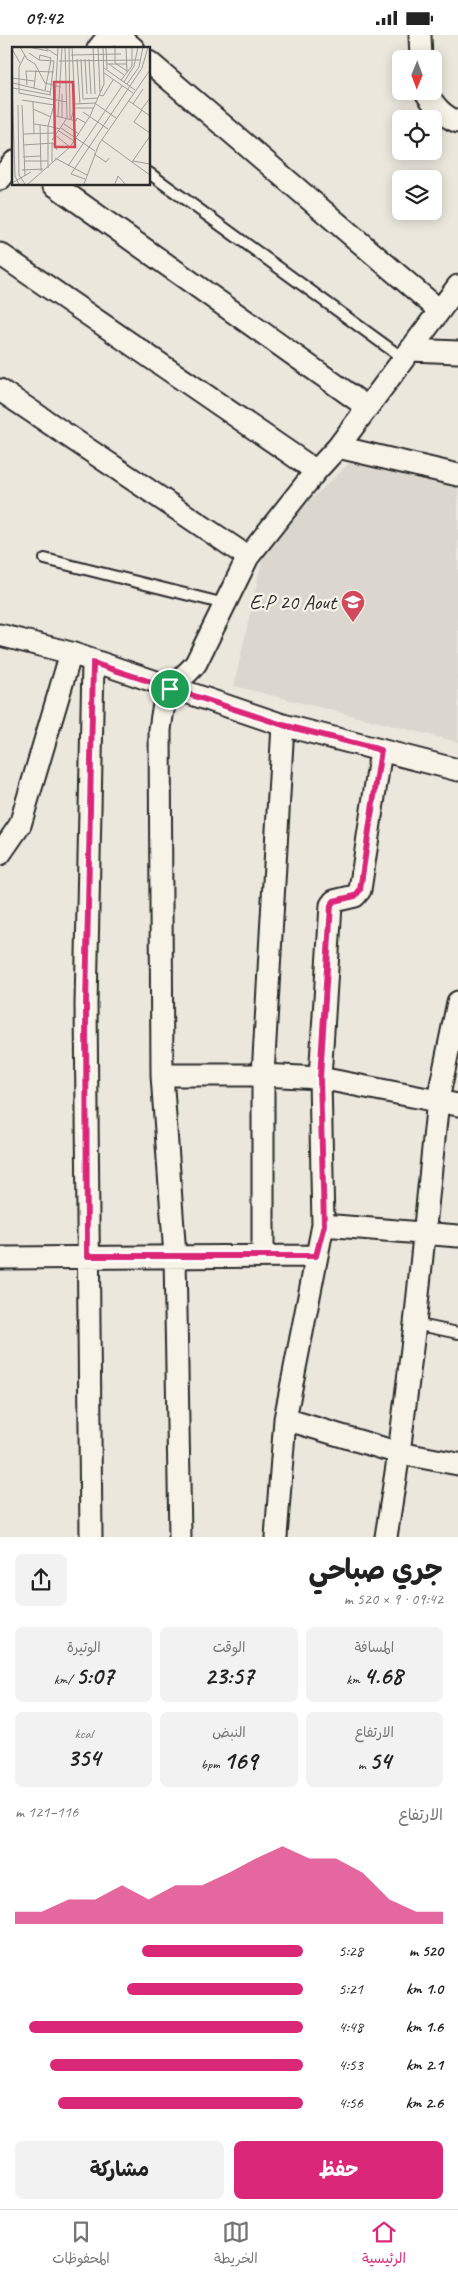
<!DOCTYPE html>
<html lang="ar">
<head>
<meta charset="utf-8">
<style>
  :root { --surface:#fff; --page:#f2f2f2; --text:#222; --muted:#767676; --line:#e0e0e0; --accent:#db2777 }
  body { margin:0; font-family:Caveat,"Playpen Sans Arabic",sans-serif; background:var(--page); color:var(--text); direction:rtl; height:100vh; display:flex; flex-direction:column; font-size:19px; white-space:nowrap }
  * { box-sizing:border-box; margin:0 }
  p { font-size:16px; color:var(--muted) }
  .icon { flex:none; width:28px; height:28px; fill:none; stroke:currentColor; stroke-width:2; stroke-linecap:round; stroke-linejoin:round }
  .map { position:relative; height:1502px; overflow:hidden; direction:ltr }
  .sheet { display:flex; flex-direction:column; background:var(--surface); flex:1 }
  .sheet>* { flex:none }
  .needle { width:32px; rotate:181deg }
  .fabs { position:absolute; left:392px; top:15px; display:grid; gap:10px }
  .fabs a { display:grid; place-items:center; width:50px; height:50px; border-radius:8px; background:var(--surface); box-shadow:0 2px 12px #0003; font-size:25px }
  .pin { position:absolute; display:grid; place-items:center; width:42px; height:42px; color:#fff; margin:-21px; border:2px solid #fff; border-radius:50%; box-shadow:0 1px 5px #0007 }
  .round { display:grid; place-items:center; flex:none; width:52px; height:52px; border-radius:8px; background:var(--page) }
  .head { display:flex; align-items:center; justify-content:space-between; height:85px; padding:0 15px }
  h1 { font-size:28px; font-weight:700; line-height:38px }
  .figures { display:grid; grid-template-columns:repeat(3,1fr); gap:8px; height:85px; padding:5px 15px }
  .figures div { display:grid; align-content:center; border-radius:8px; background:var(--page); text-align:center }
  .figures b { font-size:25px; font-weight:700 }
  .figures small { font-size:14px; font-weight:400 }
  .figures p { font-size:14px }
  .chart { height:140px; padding:10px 15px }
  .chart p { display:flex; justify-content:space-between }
  .chart svg { width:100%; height:90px; margin-top:5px; fill:var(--accent); opacity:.7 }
  .primary-button { display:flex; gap:10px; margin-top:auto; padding:10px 15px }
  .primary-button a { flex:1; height:58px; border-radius:8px; background:var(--accent); color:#fff; font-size:20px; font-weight:700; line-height:58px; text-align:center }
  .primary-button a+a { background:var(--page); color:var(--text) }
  ul { padding:0 15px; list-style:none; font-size:16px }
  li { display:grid; grid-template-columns:80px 60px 1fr; align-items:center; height:38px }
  li i { height:12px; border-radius:6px; background:var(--accent) }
  .status { display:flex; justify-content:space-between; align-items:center; height:35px; padding:0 25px; background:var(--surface); direction:ltr }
  .status svg { height:14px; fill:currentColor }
  .dock { display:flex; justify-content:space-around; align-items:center; height:70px; border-top:1px solid var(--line); background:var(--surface); font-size:14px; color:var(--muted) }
  .dock a { display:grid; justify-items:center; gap:2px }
  .dock .selected { color:var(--accent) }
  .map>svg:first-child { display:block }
  .built { fill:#dbd7ce }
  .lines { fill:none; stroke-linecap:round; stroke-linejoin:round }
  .service-casing { stroke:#2b2b2b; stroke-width:14 }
  .minor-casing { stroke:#2b2b2b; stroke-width:25 }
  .service { stroke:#f7f3e8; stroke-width:10 }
  .minor { stroke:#f7f3e8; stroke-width:21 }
  .route-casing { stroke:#fff; stroke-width:10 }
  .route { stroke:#db2777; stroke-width:6 }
  .labels { text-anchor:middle; stroke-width:4.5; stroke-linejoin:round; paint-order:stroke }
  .poi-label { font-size:21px; fill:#2b2b2b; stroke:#f7f3e8; text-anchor:end }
  .inset-road { fill:none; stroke:#9e9c96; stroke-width:1 }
  .view { fill:#d1495b; fill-opacity:0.15; stroke:#d1495b; stroke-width:2.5 }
  .inset-edge { fill:none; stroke:#2b2b2b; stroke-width:2.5 }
</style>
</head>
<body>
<div class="status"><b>09:42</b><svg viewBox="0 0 49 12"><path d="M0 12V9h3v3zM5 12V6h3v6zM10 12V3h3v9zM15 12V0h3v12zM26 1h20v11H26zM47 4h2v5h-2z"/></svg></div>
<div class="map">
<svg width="458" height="1502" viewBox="0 0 458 1502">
  <rect width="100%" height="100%" fill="#ebe7dd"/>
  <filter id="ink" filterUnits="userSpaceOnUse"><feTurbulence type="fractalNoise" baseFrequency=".02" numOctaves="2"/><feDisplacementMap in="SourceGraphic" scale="10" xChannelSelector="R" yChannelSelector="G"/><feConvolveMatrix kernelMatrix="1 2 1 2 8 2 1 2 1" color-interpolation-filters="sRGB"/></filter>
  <g filter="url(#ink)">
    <path class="built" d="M356 422 458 447V707L234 651 262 525 270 503Z"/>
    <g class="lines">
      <defs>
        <path id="service" d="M149 138 404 324
          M45 524 225 569
          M415 1289 458 1298"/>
        <path id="minor" d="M118 0 134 14
          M420 0 421 24
          M98 14 109 0
          M149 27 439 275
          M425 56C434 70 442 81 458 87
          M0 144 14 127
          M53 149 367 372
          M0 219 316 436
          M411 315 458 317
          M0 355 248 522
          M338 412 458 440
          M0 600 71 618 283 690 458 735
          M0 819 20 790 71 618
          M162 1040H263L320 1043 458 1070
          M323 1190 458 1201
          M263 1220V1040L283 690
          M0 1223 316 1221
          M285 1384 399 1418 458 1429
          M91 1502 86 970 93 628
          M180 1502 175 1221 162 1040 160 695C162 682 163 664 171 653 179 644 189 638 196 628L248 522 316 436 338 412 458 251
          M276 1502 285 1384 323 1190 320 1043 331 870 334 866 355 861 360 855 381 715
          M386 1502 399 1418 415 1289 438 1065 458 967"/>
      </defs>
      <use href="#service" class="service-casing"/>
      <use href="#minor" class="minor-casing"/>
      <use href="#service" class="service"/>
      <use href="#minor" class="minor"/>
    </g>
  </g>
  <g class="lines" filter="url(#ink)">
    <defs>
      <path id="route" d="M93 628 283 690 381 715 360 855 355 861 334 866 331 870 320 1043 324 1190 316 1221H87L86 970Z"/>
    </defs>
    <use href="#route" class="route-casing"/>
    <use href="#route" class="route"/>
  </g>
  <defs>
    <symbol id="school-pin" viewBox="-11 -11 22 30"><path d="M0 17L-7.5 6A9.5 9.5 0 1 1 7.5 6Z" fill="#d1495b" stroke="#f7f3e8"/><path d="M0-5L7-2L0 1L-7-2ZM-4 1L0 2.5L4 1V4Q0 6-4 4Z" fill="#fff"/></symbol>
  </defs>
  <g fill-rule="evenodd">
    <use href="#school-pin" x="339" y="553" width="28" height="38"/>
  </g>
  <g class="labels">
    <g class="poi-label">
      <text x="336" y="574">E.P 20 Aout</text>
    </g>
  </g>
  <g transform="translate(12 12)">
    <rect width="138" height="138" fill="#ebe7dd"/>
    <path class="inset-road" d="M8 0 15 12 23 17 33 36 49 40M17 0 36 4M32 0 46 9M46 0 43 54 36 79 48 82M57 0 58 72M81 0 83 47M86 0 88 45M94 0 95 22M103 0V16L115 24M114 0 115 25M0 2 8 16M17 6 27 13 42 14 38 48M13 8 7 20V46L55 55M59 8 109 7M65 12 68 57M69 12 71 52M73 12 75 47M77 12 79 47M27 13 28 8 39 11 38 13M47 14 128 13M95 17H115M97 17 112 28M92 21 123 43M92 26 121 46M0 31 22 34M109 33 120 19V0M0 34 3 129 7 137M112 35 122 19 126 0M1 36 38 45M115 37 127 20 131 0M15 38 14 24 42 25M1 41 39 48M22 41 24 23M33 43 39 13M87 48 91 49 101 33M71 52 86 51M10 53 42 58M21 54 22 87M117 54 138 69M63 57 84 56M84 57 104 71M121 57 131 42M6 58 7 128 13 137M10 58 13 129M63 61H82M21 62 39 70M129 63 138 51M130 63 122 75 138 86M71 65 96 82M44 69 64 74 65 71 74 76M46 69 50 0M50 70V47M59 73 63 57 60 0M22 77 36 79V121M52 77 67 87M28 78 29 124M49 81 83 104M47 84 62 94M11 87 44 86M43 88 58 100M40 93 55 71 53 0M90 93 120 115 138 89M40 96V115M11 98 41 96 45 103M82 107 94 115 97 111M11 110 29 109M43 111 75 128M12 114H36M121 114 138 117M120 115 138 128M56 119 110 39M10 123 31 122M73 132 59 127 130 21 136 0M0 136 19 125M16 137 58 100 78 69 92 37 91 0M72 137 87 97 138 23M103 137 106 129 113 137"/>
    <path class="view" d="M42 35H61L63 100H43Z"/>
    <rect width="138" height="138" class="inset-edge"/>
  </g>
</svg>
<div class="fabs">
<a><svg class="needle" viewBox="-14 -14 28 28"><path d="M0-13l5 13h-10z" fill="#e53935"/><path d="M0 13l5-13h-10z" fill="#767676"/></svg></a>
<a><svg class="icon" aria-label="locate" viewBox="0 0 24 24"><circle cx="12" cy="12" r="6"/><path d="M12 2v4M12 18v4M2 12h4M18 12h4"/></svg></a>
<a><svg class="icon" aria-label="layers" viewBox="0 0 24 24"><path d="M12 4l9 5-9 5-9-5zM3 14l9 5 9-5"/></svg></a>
</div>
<div class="pin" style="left:170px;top:654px;background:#1e9e55"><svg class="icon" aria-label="arrive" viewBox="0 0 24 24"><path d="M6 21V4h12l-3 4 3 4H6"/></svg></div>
</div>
<section class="sheet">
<div class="head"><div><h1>جري صباحي</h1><p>09:42 · 9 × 520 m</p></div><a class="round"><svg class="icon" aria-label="share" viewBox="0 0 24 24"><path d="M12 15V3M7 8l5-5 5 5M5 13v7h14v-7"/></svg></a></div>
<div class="figures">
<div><p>المسافة</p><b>4.68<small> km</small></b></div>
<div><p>الوقت</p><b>23:57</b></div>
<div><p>الوتيرة</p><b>5:07<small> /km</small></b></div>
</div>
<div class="figures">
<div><p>الارتفاع</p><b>54<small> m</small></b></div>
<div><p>النبض</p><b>169<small> bpm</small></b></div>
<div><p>kcal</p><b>354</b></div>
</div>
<div class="chart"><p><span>الارتفاع</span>116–121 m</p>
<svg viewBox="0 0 160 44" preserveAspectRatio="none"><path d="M0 44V38L10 38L20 32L30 32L40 25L50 32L60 25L70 25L80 19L90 12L100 6L110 12L120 12L130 19L140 32L150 38L160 38V44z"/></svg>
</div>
<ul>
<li><b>520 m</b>5:28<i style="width:56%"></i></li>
<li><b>1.0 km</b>5:21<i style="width:61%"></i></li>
<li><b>1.6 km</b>4:48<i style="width:95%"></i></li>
<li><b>2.1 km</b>4:53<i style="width:88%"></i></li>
<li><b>2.6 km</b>4:56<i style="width:85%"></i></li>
</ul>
<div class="primary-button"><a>حفظ</a><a>مشاركة</a></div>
</section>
<nav class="dock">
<a class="selected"><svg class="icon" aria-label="home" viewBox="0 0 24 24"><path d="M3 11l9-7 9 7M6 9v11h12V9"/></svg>الرئيسية</a>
<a><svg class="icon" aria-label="map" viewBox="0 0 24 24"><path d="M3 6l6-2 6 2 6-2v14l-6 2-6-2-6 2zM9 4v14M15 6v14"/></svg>الخريطة</a>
<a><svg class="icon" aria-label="saved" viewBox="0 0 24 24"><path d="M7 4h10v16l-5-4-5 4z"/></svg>المحفوظات</a>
</nav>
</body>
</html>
